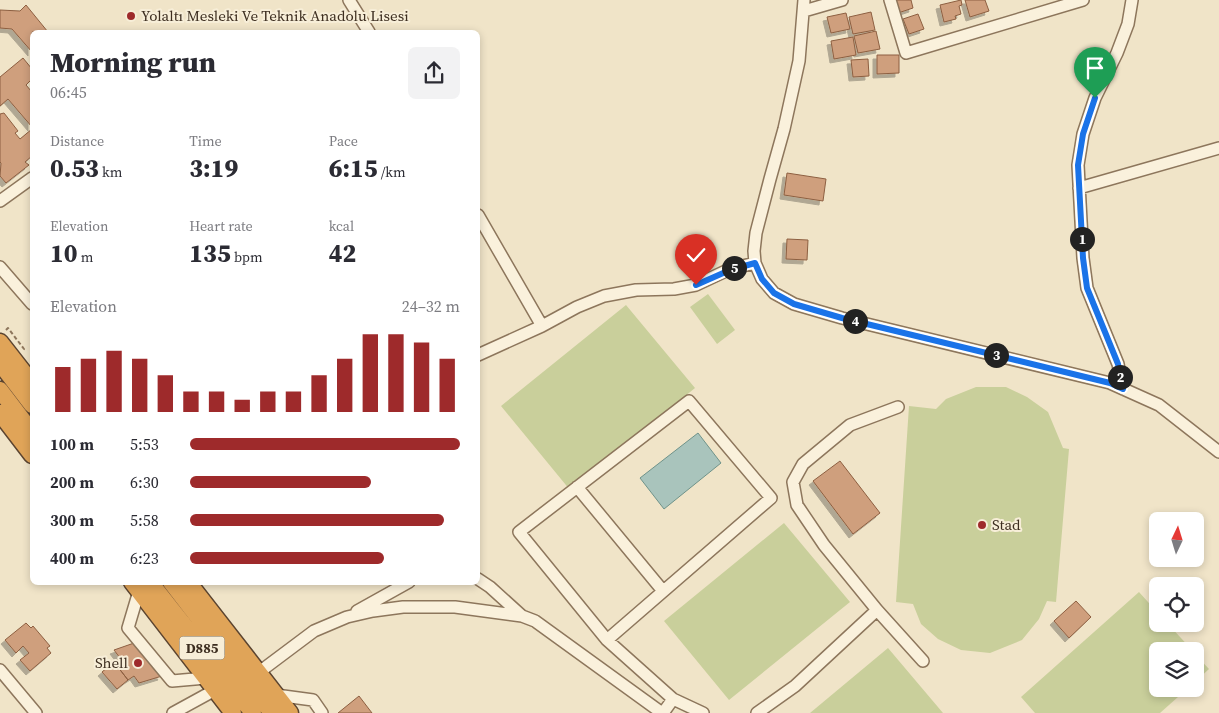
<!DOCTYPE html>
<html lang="en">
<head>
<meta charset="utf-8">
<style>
  :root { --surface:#fff; --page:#f2f2f3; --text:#2b2b33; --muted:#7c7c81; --accent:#9e2a2b }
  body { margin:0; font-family:"Source Serif 4",serif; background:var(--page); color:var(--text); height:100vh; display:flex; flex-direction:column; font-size:19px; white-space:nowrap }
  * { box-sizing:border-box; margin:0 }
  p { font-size:16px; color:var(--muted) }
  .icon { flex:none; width:28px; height:28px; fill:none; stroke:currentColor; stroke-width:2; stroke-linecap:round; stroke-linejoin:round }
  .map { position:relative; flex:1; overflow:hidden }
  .side { position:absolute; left:30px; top:30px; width:450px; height:555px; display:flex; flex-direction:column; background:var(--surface); border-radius:8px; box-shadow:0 2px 8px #0003 }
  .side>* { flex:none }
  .needle { width:32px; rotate:4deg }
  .fabs { position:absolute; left:1149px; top:512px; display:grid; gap:10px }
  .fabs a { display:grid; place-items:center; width:55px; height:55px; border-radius:8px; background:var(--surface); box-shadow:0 2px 8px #0003; font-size:25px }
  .pin { position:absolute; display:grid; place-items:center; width:42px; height:42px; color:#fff; margin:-51px -21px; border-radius:50% 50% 50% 0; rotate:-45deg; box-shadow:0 0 5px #0007 }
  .pin .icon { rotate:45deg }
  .km { position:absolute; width:25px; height:25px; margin:-12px; border-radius:50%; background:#222; color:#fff; font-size:14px; line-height:25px; text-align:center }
  .round { display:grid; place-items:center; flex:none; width:52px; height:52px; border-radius:8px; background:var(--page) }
  .head { display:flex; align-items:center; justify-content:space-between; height:85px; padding:0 20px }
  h1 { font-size:28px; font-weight:800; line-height:38px }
  .stats { display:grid; grid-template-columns:repeat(3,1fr); gap:8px; height:85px; padding:5px 20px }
  .stats div { display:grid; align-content:center }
  .stats b { font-size:25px; font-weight:800 }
  .stats small { font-size:14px; font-weight:400 }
  .stats p { font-size:14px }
  .chart { height:140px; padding:10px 20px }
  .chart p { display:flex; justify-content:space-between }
  .chart svg { width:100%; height:90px; margin-top:5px; stroke:var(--accent); stroke-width:6 }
  ul { padding:0 20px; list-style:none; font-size:16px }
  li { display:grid; grid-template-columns:80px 60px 1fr; align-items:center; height:38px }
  li i { height:12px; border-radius:6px; background:var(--accent) }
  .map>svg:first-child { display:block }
  .green { fill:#c9cf9b }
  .water { fill:#a9c4bc; stroke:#6f938a }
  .building { fill:#cf9f7d; stroke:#8d5f41; filter:url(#shadow) }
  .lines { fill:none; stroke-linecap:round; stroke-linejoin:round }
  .minor-casing { stroke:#8d765c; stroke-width:14 }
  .highway-casing { stroke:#5b4430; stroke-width:19 }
  .path { stroke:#8d765c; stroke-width:2; stroke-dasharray:4 2.5; stroke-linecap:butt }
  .minor { stroke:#faf1dc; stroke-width:11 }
  .highway { stroke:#e0a458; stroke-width:16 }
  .route-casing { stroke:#fff; stroke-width:10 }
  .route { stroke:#1a73e8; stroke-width:6 }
  .poi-dot { fill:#9e2a2b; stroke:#f7eed8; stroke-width:2 }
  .labels { text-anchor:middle; stroke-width:4; stroke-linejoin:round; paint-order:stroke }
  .shield { fill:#f7eed8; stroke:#756857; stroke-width:1 }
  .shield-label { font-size:14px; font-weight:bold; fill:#3d2e20 }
  .poi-label { font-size:15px; fill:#3d2e20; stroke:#f7eed8; text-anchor:start }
</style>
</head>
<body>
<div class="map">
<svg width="1219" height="713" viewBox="0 0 1219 713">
  <defs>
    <filter id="shadow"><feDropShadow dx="-4" dy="4" stdDeviation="0" flood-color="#0004"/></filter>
  </defs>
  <rect width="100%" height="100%" fill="#f0e4c8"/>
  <path class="green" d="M708 294 735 330 717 344 690 307Z
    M626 305 695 388 570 490 501 406Z
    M976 387H1006L1027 397 1048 412 1063 448 1069 449 1056 602 1047 601 1039 619 1022 640 990 653 961 650 938 639 921 624 913 604 896 602 909 406 936 409 946 399Z
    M784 523 850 602 729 700 664 621Z
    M1139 592 1157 612 1158 624H1168L1193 651H1158V689H1187L1160 713H1035L1021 697Z
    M888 648 943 713H810Z
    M1195 654 1209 669 1195 682Z"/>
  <path class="water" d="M698 433 721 463 664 509 640 478Z"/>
  <path class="building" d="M894 0H911L913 8 898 13Z
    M961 0 962 5 959 6 961 14 955 16 956 19 944 22 940 5Z
    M965 0H985L989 11 970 17Z
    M26 5 48 32H32V52L12 29 0 28V10L20 11Z
    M871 12 875 30 853 34 849 17Z
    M846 13 850 29 831 33 827 17Z
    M918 14 924 29 909 34 903 19Z
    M876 31 880 49 858 53 854 36Z
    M853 37 856 55 834 59 831 41Z
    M877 55H899V73L877 74Z
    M23 58 32 69V79L26 85 32 92V127L8 99 0 106V77Z
    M868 59 869 76 853 77 851 60Z
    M4 113 18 131 15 133 20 139 32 129V156L25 162 29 165 6 183 0 176 1 163 0 162V114Z
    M787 173 826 179 823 201 784 195Z
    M787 239 808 240 807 260 786 259Z
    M840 461 880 513 853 534 813 481Z
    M1076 601 1091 617 1069 638 1054 621Z
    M26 623 31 628 33 626 50 646 47 648 51 653 30 671 20 660 29 653 23 646 16 653 5 640Z
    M137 642 162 676 139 683 134 676 128 680 114 662 120 658 114 650Z
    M114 662 128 680 117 689 102 672Z
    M359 696 372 713H338Z"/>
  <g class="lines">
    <defs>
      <path id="minor" d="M349 0 369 32
        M804 0 799 61 784 129 770 179 756 233 754 251 755 263 762 279 774 293 794 304 842 318 1110 383 1159 405 1219 452
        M890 0 906 53 1083 0
        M804 11 842 0
        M1079 188 1219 148
        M0 201 32 178
        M478 215 542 326
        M0 267 32 304
        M478 355 542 326 577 307 604 296 636 290 674 289 696 285 730 269 755 263
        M1123 389 1118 364 1087 288 1083 258 1078 165 1083 134 1095 98 1117 53 1128 24 1132 0
        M577 487 663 591
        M478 579 490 587 522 616
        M139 591 128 628 172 681 206 678
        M877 610 923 661
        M357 611 409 582
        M607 640 771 498 689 401 519 532 607 640 673 699
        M0 670 36 713
        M258 673 314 631 347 617 373 611 403 607H455L522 616 535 621 662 713
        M276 695 313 700 322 713
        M173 713 215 690
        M663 713 673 699 703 713
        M757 713 795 686 877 610 824 545 797 505 793 482 803 464 850 425 898 407"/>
      <path id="highway" d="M0 342 32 383
        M0 363 32 405
        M0 390 32 432
        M0 413 32 455
        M132 582 233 713
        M150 582 253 713
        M171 582 272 713
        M188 582 290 713"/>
    </defs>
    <use href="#minor" class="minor-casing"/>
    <use href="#highway" class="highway-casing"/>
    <path class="path" d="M6 330 8 328 24 349 22 351"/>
    <use href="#minor" class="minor"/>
    <use href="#highway" class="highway"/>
  </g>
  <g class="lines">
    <defs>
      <path id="route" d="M696 285 730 270 755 263 762 279 774 293 794 304 842 318 1110 383 1123 389 1118 364 1087 288 1083 258 1078 165 1083 134 1095 98"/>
    </defs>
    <use href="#route" class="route-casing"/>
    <use href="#route" class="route"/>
  </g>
  <g class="poi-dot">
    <circle cx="131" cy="16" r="5"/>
    <circle cx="982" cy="525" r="5"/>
    <circle cx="138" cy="663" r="5"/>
  </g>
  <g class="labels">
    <rect class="shield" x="179.5" y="636.5" width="45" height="23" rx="4"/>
    <g class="shield-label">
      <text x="202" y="653">D885</text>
    </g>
    <g class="poi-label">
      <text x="141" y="21">Yolaltı Mesleki Ve Teknik Anadolu Lisesi</text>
      <text x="992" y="530">Stad</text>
      <text x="128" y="668" text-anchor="end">Shell</text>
    </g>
  </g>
</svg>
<div class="fabs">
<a><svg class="needle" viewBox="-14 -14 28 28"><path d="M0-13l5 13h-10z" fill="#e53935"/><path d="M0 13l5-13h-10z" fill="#7c7c81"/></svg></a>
<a><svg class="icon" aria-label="locate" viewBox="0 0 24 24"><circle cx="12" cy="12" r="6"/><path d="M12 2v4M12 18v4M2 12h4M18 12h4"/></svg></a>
<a><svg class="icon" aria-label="layers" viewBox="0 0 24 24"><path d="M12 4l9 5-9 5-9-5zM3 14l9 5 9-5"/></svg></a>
</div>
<div class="pin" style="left:1095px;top:98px;background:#1e9e55"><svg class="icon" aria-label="arrive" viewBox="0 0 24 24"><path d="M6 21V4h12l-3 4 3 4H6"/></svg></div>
<div class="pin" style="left:696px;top:285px;background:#d93025"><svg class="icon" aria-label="check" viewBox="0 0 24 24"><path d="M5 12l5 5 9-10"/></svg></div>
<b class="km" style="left:1082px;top:239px">1</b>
<b class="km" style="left:1120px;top:377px">2</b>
<b class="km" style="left:996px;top:355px">3</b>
<b class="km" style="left:855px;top:321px">4</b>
<b class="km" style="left:734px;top:268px">5</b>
<section class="side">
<div class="head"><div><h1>Morning run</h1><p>06:45</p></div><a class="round"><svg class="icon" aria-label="share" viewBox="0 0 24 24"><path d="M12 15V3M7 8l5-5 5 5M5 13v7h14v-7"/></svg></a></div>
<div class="stats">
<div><p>Distance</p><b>0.53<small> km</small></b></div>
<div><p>Time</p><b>3:19</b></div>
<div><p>Pace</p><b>6:15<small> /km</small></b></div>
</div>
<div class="stats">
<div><p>Elevation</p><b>10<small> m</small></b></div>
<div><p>Heart rate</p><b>135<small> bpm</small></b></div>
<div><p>kcal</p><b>42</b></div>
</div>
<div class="chart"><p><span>Elevation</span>24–32 m</p>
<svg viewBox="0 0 160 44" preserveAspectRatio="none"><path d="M5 44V22M15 44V18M25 44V14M35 44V18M45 44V26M55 44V34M65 44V34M75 44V38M85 44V34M95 44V34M105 44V26M115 44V18M125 44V6M135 44V6M145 44V10M155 44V18"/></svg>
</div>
<ul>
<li><b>100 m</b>5:53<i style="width:100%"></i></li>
<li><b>200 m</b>6:30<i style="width:67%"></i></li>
<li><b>300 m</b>5:58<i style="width:94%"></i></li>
<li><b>400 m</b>6:23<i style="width:72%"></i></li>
</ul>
</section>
</div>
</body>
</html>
